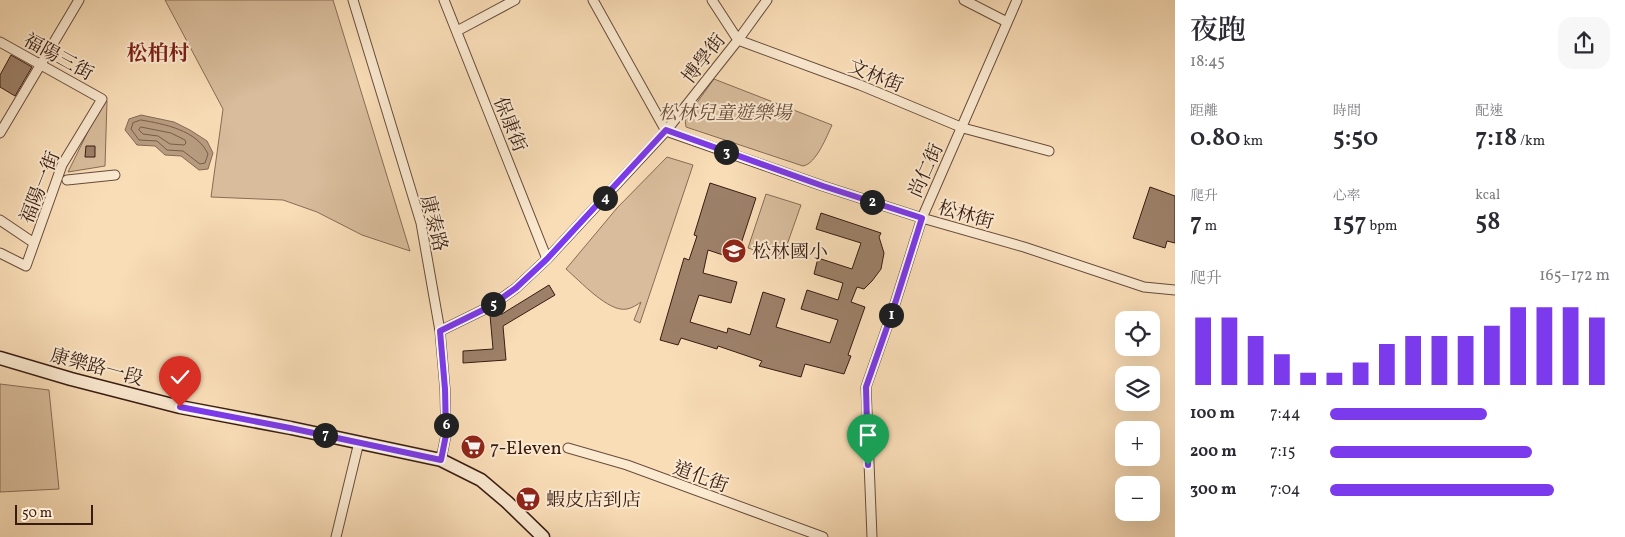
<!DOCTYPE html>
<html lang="zh-TW">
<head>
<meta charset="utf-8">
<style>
  :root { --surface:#fff; --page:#f7f7f7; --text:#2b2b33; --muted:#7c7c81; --accent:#7c3aed }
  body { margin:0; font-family:Vollkorn,"Noto Serif TC",serif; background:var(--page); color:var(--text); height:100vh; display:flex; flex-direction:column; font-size:19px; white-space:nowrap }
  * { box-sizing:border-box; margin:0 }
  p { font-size:16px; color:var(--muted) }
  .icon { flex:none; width:28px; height:28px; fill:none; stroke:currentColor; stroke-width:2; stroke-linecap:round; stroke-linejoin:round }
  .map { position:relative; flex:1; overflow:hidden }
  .details { display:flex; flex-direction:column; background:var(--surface); width:450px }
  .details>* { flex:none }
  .fabs { position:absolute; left:1115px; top:311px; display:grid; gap:10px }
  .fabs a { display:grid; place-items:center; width:45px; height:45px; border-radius:10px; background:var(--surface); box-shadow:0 5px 20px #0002; font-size:25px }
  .scale { position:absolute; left:15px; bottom:12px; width:78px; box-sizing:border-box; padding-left:5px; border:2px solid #381c12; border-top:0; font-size:14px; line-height:18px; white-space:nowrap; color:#381c12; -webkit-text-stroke:4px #fbe9d0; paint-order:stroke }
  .pin { position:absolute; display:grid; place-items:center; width:42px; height:42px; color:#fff; margin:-51px -21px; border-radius:50% 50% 50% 0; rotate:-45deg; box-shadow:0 0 5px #0007 }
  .pin .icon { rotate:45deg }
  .km { position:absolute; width:25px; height:25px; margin:-12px; border-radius:50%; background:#222; color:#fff; font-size:14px; line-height:25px; text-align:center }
  .round { display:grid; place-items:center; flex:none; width:52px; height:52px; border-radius:15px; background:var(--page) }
  .summary { display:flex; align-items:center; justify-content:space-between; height:85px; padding:0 15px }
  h1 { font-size:28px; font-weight:600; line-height:38px }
  .metrics { display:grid; grid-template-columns:repeat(3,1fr); gap:8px; height:85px; padding:5px 15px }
  .metrics div { display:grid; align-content:center }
  .metrics b { font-size:25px; font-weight:600 }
  .metrics small { font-size:14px; font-weight:400 }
  .metrics p { font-size:14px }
  .chart { height:140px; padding:10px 15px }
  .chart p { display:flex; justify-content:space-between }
  .chart svg { width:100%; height:90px; margin-top:5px; stroke:var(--accent); stroke-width:6 }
  ul { padding:0 15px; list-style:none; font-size:16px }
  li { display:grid; grid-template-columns:80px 60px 1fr; align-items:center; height:38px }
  li i { height:12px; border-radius:6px; background:var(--accent) }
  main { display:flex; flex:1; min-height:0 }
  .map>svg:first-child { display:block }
  .green { fill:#d8bc9b; stroke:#886c56 }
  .water { fill:#b79b7f; stroke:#846853 }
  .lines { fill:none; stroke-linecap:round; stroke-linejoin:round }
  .shore { stroke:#785c48; stroke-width:1 }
  .building { fill:#9c8068; stroke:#381c12 }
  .street-casing { stroke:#684c3b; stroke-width:11 }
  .secondary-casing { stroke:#381c12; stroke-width:15 }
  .street { stroke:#fbe9d0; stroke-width:9 }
  .secondary { stroke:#fbe9d0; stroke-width:12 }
  .route-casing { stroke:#fff; stroke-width:10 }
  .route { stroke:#7c3aed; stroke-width:6 }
  .labels { text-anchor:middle; stroke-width:4; stroke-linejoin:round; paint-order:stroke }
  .street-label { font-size:19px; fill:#381c12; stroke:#fbe9d0 }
  .park-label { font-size:19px; font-style:italic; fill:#684c3b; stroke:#fbe9d0 }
  .poi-label { font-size:19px; fill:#381c12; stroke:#fbe9d0; text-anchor:start }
  .quarter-label { font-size:21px; font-weight:bold; fill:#7a1f14; stroke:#fbe9d0 }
</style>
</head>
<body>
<main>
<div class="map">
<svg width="1175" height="537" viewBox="0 0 1175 537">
  <rect width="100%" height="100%" fill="#f9ddb7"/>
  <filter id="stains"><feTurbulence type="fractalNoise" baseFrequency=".004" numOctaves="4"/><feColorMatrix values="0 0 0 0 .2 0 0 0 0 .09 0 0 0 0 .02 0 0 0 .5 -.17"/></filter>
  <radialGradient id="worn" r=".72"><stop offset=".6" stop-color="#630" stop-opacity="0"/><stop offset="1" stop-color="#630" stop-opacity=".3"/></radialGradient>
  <path class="green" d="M165 0H333L410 251 362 235 317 212 283 200 211 197 223 109Z
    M714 79 832 125C827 136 816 164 803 166L686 127 685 119Z
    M103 101H107L105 166 68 172Z
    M667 157 693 165 640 323 634 320 641 302C637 305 632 308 627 309 609 313 580 281 566 269L617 208Z
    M766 194 801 205 782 259 748 248Z
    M0 384 49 390 59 489 0 492Z"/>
  <path class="water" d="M141 115 174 122 190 130 207 141 213 153 208 169 199 170 181 156 165 155 155 146 137 145 125 130 129 119Z"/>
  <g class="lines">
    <path class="shore" d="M141 120C164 124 197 130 208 154L205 163 200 164 183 151 167 150 157 141 139 140 131 129 133 123Z
      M141 127 171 133 185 140 186 143 184 145 170 144 158 136 143 134 139 130Z"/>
  </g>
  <path class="building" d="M11 55 32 67 15 96 0 87V75Z
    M86 146H95V157H85Z
    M710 183 756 198 739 250 735 248 732 258 708 250 703 273 737 282 731 303 699 295 690 322 727 333 728 328 750 335 763 292 785 299 776 327 830 343 838 320 801 309 807 290 838 300 843 283 814 274 818 258 852 269 861 243 816 229 821 213 881 233 879 237 884 253 881 269 872 281 864 289 857 287 851 302 865 307 848 355 851 356 844 374 805 364 801 377 759 366 762 361 718 346 717 349 681 338 678 345 660 340 684 258 689 260 697 236 694 235Z
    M1150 187 1175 196V243L1167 241 1165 248 1133 238Z
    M549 285 555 295 503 326 506 360 463 363V351L493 349 490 315 502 314Z"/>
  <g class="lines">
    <defs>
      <path id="street" d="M353 0 421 223 440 331 445 389 446 435 441 460
        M444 0 547 259
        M593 0 666 131 823 186 922 218 1024 247 1144 287 1175 290
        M712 0 738 40 860 85 963 128 1049 151
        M964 0 1007 22
        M457 31 515 0
        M0 42 102 99 62 165 26 266 0 253
        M0 133 79 0
        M67 180 115 175
        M0 220 34 243
        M440 331 491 306 516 288 547 259 666 131 738 40 767 0
        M568 448 627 465 823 537
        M336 537 359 442
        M872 537 866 387 892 313 922 218 1017 0"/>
      <path id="secondary" d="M0 358 71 379 180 407 291 428 441 460 481 480 507 502 543 537"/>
    </defs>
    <use href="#street" class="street-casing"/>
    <use href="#secondary" class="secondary-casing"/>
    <use href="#street" class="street"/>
    <use href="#secondary" class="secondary"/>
  </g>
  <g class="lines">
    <defs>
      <path id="route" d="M180 407 290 428 441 460 446 435 445 389 440 331 491 306 516 288 547 259 666 130 823 186 922 218 892 313 866 387 868 465"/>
    </defs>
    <use href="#route" class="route-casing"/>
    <use href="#route" class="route"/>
  </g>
  <defs>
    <symbol id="school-disc" viewBox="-11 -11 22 22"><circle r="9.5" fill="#8f2418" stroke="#fbe9d0"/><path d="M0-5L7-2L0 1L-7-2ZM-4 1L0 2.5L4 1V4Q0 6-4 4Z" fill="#fff"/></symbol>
    <symbol id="supermarket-disc" viewBox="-11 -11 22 22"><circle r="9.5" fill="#8f2418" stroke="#fbe9d0"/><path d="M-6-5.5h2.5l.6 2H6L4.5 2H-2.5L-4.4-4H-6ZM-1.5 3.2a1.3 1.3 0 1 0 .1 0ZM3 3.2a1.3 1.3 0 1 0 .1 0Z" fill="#fff"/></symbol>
  </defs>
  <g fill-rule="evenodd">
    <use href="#school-disc" x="720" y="237" width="28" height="28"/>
    <use href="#supermarket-disc" x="459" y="433" width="28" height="28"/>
    <use href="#supermarket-disc" x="514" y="485" width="28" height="28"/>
  </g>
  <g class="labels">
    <g class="street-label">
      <text transform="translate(59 56) rotate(29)" y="7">福陽三街</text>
      <text transform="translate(703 58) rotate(-52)" y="7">博學街</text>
      <text transform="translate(876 75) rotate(22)" y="7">文林街</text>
      <text transform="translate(511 124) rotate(68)" y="7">保康街</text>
      <text transform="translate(925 170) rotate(-66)" y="7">尚仁街</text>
      <text transform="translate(39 187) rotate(-68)" y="7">福陽一街</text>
      <text transform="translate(966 214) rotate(16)" y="7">松林街</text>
      <text transform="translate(435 223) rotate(76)" y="7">康泰路</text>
      <text transform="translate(97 366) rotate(15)" y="7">康樂路一段</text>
      <text transform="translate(701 476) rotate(20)" y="7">道化街</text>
    </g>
    <g class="park-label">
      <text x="725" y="119">松林兒童遊樂場</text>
    </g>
    <g class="poi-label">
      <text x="752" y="258">松林國小</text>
      <text x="490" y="454">7-Eleven</text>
      <text x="546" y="506">蝦皮店到店</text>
    </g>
    <g class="quarter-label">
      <text x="158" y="60">松柏村</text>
    </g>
  </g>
  <rect width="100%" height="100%" filter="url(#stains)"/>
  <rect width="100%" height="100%" fill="url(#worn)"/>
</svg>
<div class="fabs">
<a><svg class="icon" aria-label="locate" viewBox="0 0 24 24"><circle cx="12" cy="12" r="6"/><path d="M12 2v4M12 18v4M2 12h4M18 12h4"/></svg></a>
<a><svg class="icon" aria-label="layers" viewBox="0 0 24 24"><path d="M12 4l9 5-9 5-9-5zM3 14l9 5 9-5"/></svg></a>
<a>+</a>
<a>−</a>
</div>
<div class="scale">50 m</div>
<div class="pin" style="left:868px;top:465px;background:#1e9e55"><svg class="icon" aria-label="arrive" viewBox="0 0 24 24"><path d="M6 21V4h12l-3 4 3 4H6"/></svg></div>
<div class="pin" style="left:180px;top:407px;background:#d93025"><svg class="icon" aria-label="check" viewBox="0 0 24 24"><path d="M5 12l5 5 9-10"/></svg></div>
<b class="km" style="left:891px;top:315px">1</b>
<b class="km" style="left:872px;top:202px">2</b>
<b class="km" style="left:726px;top:152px">3</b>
<b class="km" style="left:605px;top:198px">4</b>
<b class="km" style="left:493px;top:304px">5</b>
<b class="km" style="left:446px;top:425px">6</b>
<b class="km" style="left:325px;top:435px">7</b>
</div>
<section class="details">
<div class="summary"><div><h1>夜跑</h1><p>18:45</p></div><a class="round"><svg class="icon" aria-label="share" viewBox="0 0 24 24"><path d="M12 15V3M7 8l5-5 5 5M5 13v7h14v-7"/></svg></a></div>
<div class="metrics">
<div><p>距離</p><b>0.80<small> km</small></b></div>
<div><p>時間</p><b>5:50</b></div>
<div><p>配速</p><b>7:18<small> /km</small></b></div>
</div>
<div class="metrics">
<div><p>爬升</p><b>7<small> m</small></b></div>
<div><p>心率</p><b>157<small> bpm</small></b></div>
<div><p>kcal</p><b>58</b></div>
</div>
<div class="chart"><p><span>爬升</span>165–172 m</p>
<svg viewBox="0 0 160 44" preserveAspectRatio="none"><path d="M5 44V11M15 44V11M25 44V20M35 44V29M45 44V38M55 44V38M65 44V33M75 44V24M85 44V20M95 44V20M105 44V20M115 44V15M125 44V6M135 44V6M145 44V6M155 44V11"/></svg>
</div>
<ul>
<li><b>100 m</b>7:44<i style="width:56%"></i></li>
<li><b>200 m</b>7:15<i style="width:72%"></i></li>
<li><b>300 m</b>7:04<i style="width:80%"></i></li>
</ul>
</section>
</main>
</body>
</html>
